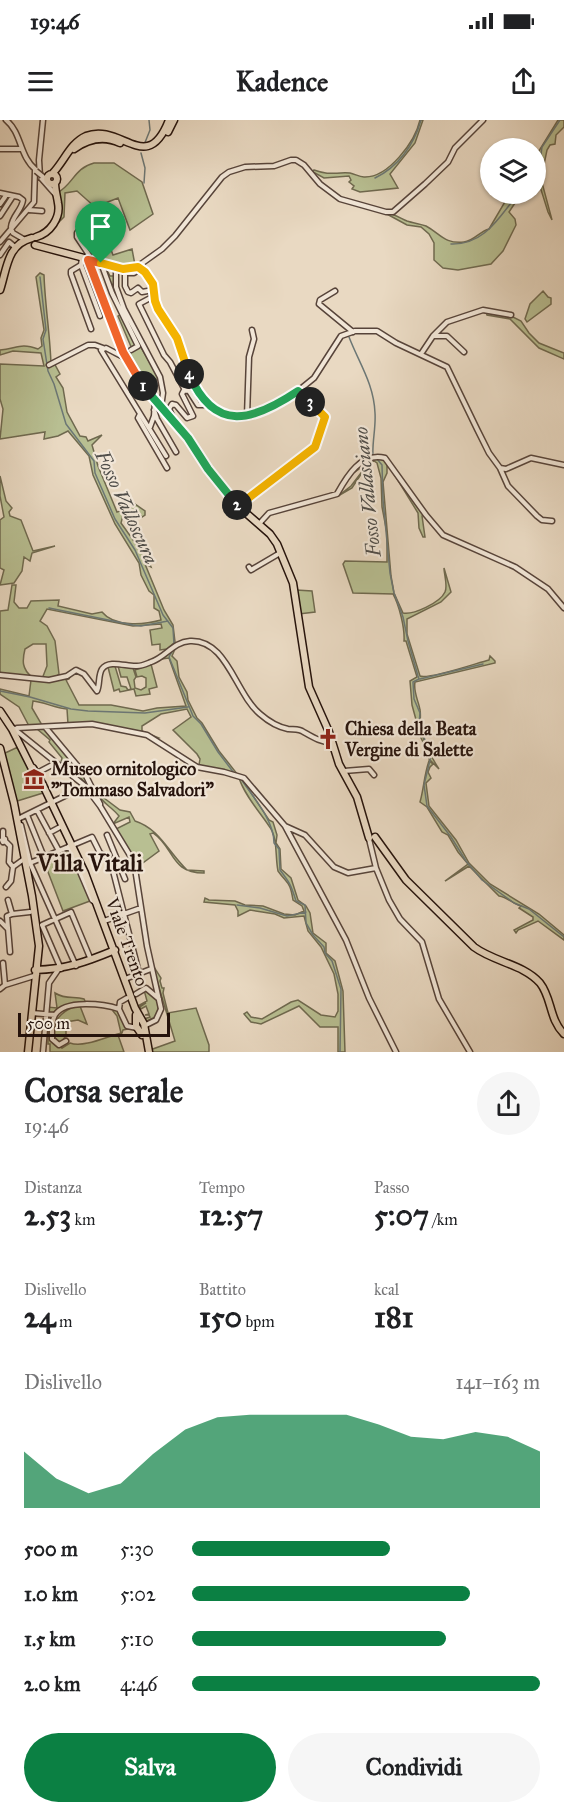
<!DOCTYPE html>
<html lang="it">
<head>
<meta charset="utf-8">
<style>
  :root { --surface:#fff; --page:#f6f6f6; --text:#202124; --muted:#757577; --accent:#0b8043 }
  body { margin:0; font-family:"IM FELL Great Primer",serif; background:var(--page); color:var(--text); height:100vh; display:flex; flex-direction:column; font-size:22px; white-space:nowrap }
  * { box-sizing:border-box; margin:0 }
  p { font-size:20px; color:var(--muted) }
  .icon { flex:none; width:33px; height:33px; fill:none; stroke:currentColor; stroke-width:2; stroke-linecap:round; stroke-linejoin:round }
  .map { position:relative; height:932px; overflow:hidden }
  .side { display:flex; flex-direction:column; background:var(--surface); flex:1 }
  .side>* { flex:none }
  .controls { position:absolute; left:480px; top:18px; display:grid; gap:12px }
  .controls a { display:grid; place-items:center; width:66px; height:66px; border-radius:50%; background:var(--surface); box-shadow:0 2px 4px #0004; font-size:30px }
  .scale { position:absolute; left:18px; bottom:15px; width:152px; box-sizing:border-box; padding-left:6px; border:3px solid #26130c; border-top:0; font-size:16px; line-height:21px; white-space:nowrap; color:#26130c; -webkit-text-stroke:4px #f1e6d7; paint-order:stroke }
  .pin { position:absolute; display:grid; place-items:center; width:51px; height:51px; color:#fff; margin:-62px -26px; border-radius:50% 50% 50% 0; rotate:-45deg; box-shadow:0 0 6px #0007 }
  .pin .icon { rotate:45deg }
  .km { position:absolute; width:30px; height:30px; margin:-15px; border-radius:50%; background:#222; color:#fff; font-size:16px; line-height:30px; text-align:center }
  .round { display:grid; place-items:center; flex:none; width:63px; height:63px; border-radius:32px; background:var(--page) }
  .overview { display:flex; align-items:center; justify-content:space-between; height:102px; padding:0 24px }
  h1 { font-size:33px; font-weight:800; line-height:45px }
  .metrics { display:grid; grid-template-columns:repeat(3,1fr); gap:9px; height:102px; padding:6px 24px }
  .metrics div { display:grid; align-content:center }
  .metrics b { font-size:30px; font-weight:800 }
  .metrics small { font-size:16px; font-weight:400 }
  .metrics p { font-size:16px }
  .chart { height:168px; padding:12px 24px }
  .chart p { display:flex; justify-content:space-between }
  .chart svg { width:100%; height:108px; margin-top:6px; fill:var(--accent); opacity:.7 }
  .cta { display:flex; gap:12px; margin-top:auto; padding:12px 24px }
  .cta a { flex:1; height:69px; border-radius:36px; background:var(--accent); color:#fff; font-size:24px; font-weight:800; line-height:69px; text-align:center }
  .cta a+a { background:var(--page); color:var(--text) }
  ul { padding:0 24px; list-style:none; font-size:20px }
  li { display:grid; grid-template-columns:96px 72px 1fr; align-items:center; height:45px }
  li i { height:15px; border-radius:8px; background:var(--accent) }
  .status { display:flex; justify-content:space-between; align-items:center; height:42px; padding:0 30px; background:var(--surface); direction:ltr }
  .status svg { height:16px; fill:currentColor }
  header { display:flex; justify-content:space-between; align-items:center; height:78px; padding:0 24px; background:var(--surface); font-size:27px; font-weight:800 }
  .map>svg:first-child { display:block }
  .green { fill:#b8bf92; stroke:#6f694f; stroke-width:1.5 }
  .lines { fill:none; stroke-linecap:round; stroke-linejoin:round }
  .stream { stroke:#6c7775; stroke-width:1.5 }
  .minor-casing { stroke:#57443a; stroke-width:7 }
  .major-casing { stroke:#26130c; stroke-width:9 }
  .minor { stroke:#f1e6d7; stroke-width:4 }
  .major { stroke:#e9d9c2; stroke-width:6 }
  .minor-bridge-casing { stroke:#57443a; stroke-width:7; stroke-linecap:butt }
  .minor-bridge { stroke:#f1e6d7; stroke-width:4 }
  .split-1-casing { stroke:#fff; stroke-width:12 }
  .split-2-casing { stroke:#fff; stroke-width:12 }
  .split-3-casing { stroke:#fff; stroke-width:12 }
  .split-4-casing { stroke:#fff; stroke-width:12 }
  .split-5-casing { stroke:#fff; stroke-width:12 }
  .split-1 { stroke:#f0652b; stroke-width:8 }
  .split-2 { stroke:#22a559; stroke-width:8 }
  .split-3 { stroke:#f5b400; stroke-width:8 }
  .split-4 { stroke:#22a559; stroke-width:8 }
  .split-5 { stroke:#f5b400; stroke-width:8 }
  .labels { text-anchor:middle; stroke-width:4.5; stroke-linejoin:round; paint-order:stroke }
  .poi-label { font-size:18px; font-weight:bold; fill:#26130c; stroke:#f1e6d7; text-anchor:start }
  .street-label { font-size:18px; fill:#26130c; stroke:#f1e6d7 }
  .water-label { font-size:20px; font-style:italic; fill:#4f4d49; stroke:#f1e6d7 }
  .district-label { font-size:24px; font-weight:bold; fill:#26130c; stroke:#f1e6d7 }
</style>
</head>
<body>
<div class="status"><b>19:46</b><svg viewBox="0 0 49 12"><path d="M0 12V9h3v3zM5 12V6h3v6zM10 12V3h3v9zM15 12V0h3v12zM26 1h20v11H26zM47 4h2v5h-2z"/></svg></div>
<header><svg class="icon" aria-label="menu" viewBox="0 0 24 24"><path d="M4 6h16M4 12h16M4 18h16"/></svg>Kadence<svg class="icon" aria-label="share" viewBox="0 0 24 24"><path d="M12 15V3M7 8l5-5 5 5M5 13v7h14v-7"/></svg></header>
<div class="map">
<svg width="564" height="932" viewBox="0 0 564 932">
  <rect width="100%" height="100%" fill="#e9d9c2"/>
  <filter id="stains"><feTurbulence type="fractalNoise" baseFrequency=".00333" numOctaves="4"/><feColorMatrix values="0 0 0 0 .2 0 0 0 0 .09 0 0 0 0 .02 0 0 0 .5 -.17"/></filter>
  <radialGradient id="worn" r=".72"><stop offset=".6" stop-color="#630" stop-opacity="0"/><stop offset="1" stop-color="#630" stop-opacity=".3"/></radialGradient>
  <path class="green" d="M420 0H423L415 23 390 54 398 68 360 72 352 69 354 66 349 62 351 60 349 56 324 58 313 52 314 50C331 56 334 52 350 53 355 54 359 57 364 57 388 58 415 22 420 0Z
    M558 0H564V7L556 15 555 24 550 25 547 30 541 59 552 100 548 92 538 60 536 57 539 41 537 34Z
    M94 43H114L142 62 153 94 130 110 118 78 95 87 113 135 132 129 135 145 116 147 90 138V134L77 113 95 87 77 71 65 73 64 97 55 106 57 73C73 65 74 48 94 43Z
    M516 74H521L509 92 515 99 516 105 503 131 491 144 458 150 443 148 434 140V123L429 114 421 107 407 105 385 93C393 93 400 98 407 101 413 103 420 104 426 106 441 114 444 124 464 122 474 121 480 111 489 109L506 80H510Z
    M103 150 108 152 110 156H114C116 181 131 205 143 228L142 229 159 258 145 266 128 238 132 229 118 196 122 194Z
    M40 153 44 155C45 185 50 214 51 244L54 243 60 254 56 257 63 268 67 292 80 316 86 317 88 321 102 315 92 325 98 346 117 392C121 391 132 388 135 384L145 391V395L142 397 136 391 123 395 121 403 149 442 151 447 145 444 164 490 173 505 175 522 167 529 160 530V524L152 525 150 510 162 508 161 504 133 506 47 489 40 501 47 506 55 521 59 554 55 558 42 559 47 546 46 524H33L25 529C22 541 22 549 32 557L1 554 0 552V491L8 490 12 465H16L14 482 19 488H27L31 481 59 480 58 486 92 494 102 492C114 507 143 505 161 500L159 491 154 488V475L149 471 141 455 139 443 115 404 93 355 89 336 68 311 58 316 44 319 45 312 0 319 3 289 0 279V244L44 246 41 233 13 231 0 235V230C16 229 20 222 38 229L42 226 41 218 44 210 36 157Z
    M543 171 548 177 551 178V184L527 202 525 199 530 184Z
    M486 191 511 196 521 201 529 213 539 223 564 233V239L539 228 510 199 487 195Z
    M385 338 425 395 422 396 425 417H423L419 408 418 393 391 349 387 346V353L383 362 391 456 394 473 403 493C413 495 440 483 445 472 448 466 444 454 444 448L451 472 441 482 407 499V514L420 556C428 560 477 543 489 540L490 536 495 541V543L415 562C413 572 419 582 420 590 421 595 420 600 420 605 421 618 433 640 439 649L429 639V634L421 618 412 585 410 561 417 557 406 521H404C405 508 399 485 393 474L353 473 343 444 345 441 387 442V413L382 387 381 358 377 343 374 341 369 342 352 368 338 376 351 366 364 349 362 347 355 352 353 351 368 339Z
    M0 356 6 381 12 388 9 392 10 396 21 400 33 431 55 426 32 433 30 441 24 437 22 451 14 463 0 465 4 450 0 448V400L4 397 0 376Z
    M296 470 312 471 315 492 299 494Z
    M175 529 172 536 177 541 179 557 187 572 188 580 197 598 202 603 219 631 238 655 208 649V647L199 645 200 639 197 634 173 610 191 597 187 589 161 594 142 606V611L159 618 157 619 112 606 68 604 67 589C55 588 44 582 33 581L32 588 42 605 29 606 19 587 0 574V569L29 576 31 560 50 561 72 553 69 559 66 560 79 585H111L143 591 157 588 186 586 169 538 161 539Z
    M151 544 157 567 149 569 150 574 136 576 134 569 120 572 119 569 114 571 108 547 115 546 121 566 126 567 128 570 131 569 127 557H121L118 546 133 548 136 557 134 560 135 568 141 570 146 567V558L142 556 137 557 135 550Z
    M27 608H44L86 659 97 678 81 658 61 642 62 638 49 622 50 620 37 609Z
    M18 627 43 673 14 682 3 634Z
    M429 641 433 644 430 647 428 652 431 658 426 663 429 686 456 720 469 743 490 764 539 794 564 815V820L538 801 518 810 516 813 514 810 533 800V797L519 788 521 786C512 784 508 777 499 776L469 746 445 761 468 744 458 732 448 715 442 712 427 687 420 682C424 668 424 655 429 641Z
    M239 658H241L269 700 273 702 277 715 276 723 280 729 281 749 291 758 298 780 306 786 310 793 313 813 326 823V833L335 841 343 871 345 932H338V907H320L299 886 261 904 251 902 244 894 247 892 251 897 262 899 291 882 298 880 321 895 335 897 338 891V874L334 854 321 827 308 811 304 796 284 798 275 794 250 790 238 796V791L235 785 204 782 205 778 209 780 235 781 245 785 263 786 284 794 295 795 304 791 302 786 293 780C290 761 288 765 278 751 275 737 278 717 269 706 259 691 245 676 239 658Z
    M96 672 120 690 130 692 135 701C160 709 168 732 187 750L204 751V753C170 753 175 728 153 713L150 714 159 731 140 745 134 739 116 709 130 702 129 697 113 704 119 696C111 686 103 684 96 672Z
    M68 730 69 732 66 734 69 740 74 739 90 781 63 791 43 739Z
    M152 844 161 858 160 861 162 868H164L163 873 168 893 196 888 209 925V932H151L150 930 175 921Z
    M146 869C157 876 162 886 155 897L147 901 143 899 139 890 144 899 150 897 149 895H145L149 894 146 886 141 889 140 887 146 883 138 886 147 881 144 870Z
    M55 873C66 880 74 876 84 879L86 883 66 885 53 893 47 892V887L57 888Z
    M75 886H80L87 904 78 900 66 902V916L61 922H57C48 905 59 893 75 886Z
    M115 889H117L128 909 123 910 122 913 118 915 124 932H50V924H48V895L53 897 52 922 62 928 70 923C83 928 106 917 121 913L117 896 113 891Z"/>
  <g class="lines">
    <path class="stream" d="M144 25 150 10 149 0
      M141 33 145 48 144 63
      M536 53 539 48 542 27 560 0
      M375 58C398 47 414 25 421 0
      M451 124C485 125 499 97 518 74
      M40 157 46 210 43 219 48 251 54 264 66 304 94 341 95 353 115 399 135 430 163 495 173 508 174 524
      M349 217C359 243 374 264 375 293 376 308 372 322 373 336
      M377 339 382 345 383 380 390 453 394 473 403 497 408 521 418 556 419 559 413 562 414 579 420 593 419 604 431 636 424 665 427 686 451 717 466 741 482 760 514 783 529 789 564 817
      M49 488 133 505 141 506 168 501
      M173 530 169 537 193 596 201 604 218 632 234 653
      M420 559 483 544
      M0 571 30 577 71 589 88 591 145 593 188 587
      M241 659C253 677 274 700 274 723L279 729 280 750C290 763 291 765 296 781L305 785 306 803 313 815 324 827 325 833 332 841 341 869 340 932
      M237 785 260 788 287 796 306 792"/>
    <defs>
      <path id="minor" d="M6 0C22 13 19 36 36 50
        M43 0 39 40 40 57 55 74
        M0 29H21
        M42 56 47 61
        M0 73 19 77 23 80C22 90 12 96 11 107
        M0 84 5 77
        M95 87 77 113V117L89 135 88 139 116 148 138 147
        M29 90 42 91
        M0 96 13 76
        M11 109 13 113 25 120
        M0 122 34 82 35 50
        M0 135 9 122 15 127
        M82 138 81 145 71 151V154L91 209
        M101 143 112 173 138 226 131 230
        M141 144 162 129 175 116 222 57 229 52 245 47 274 46 291 40H296L304 45 320 64 340 79 386 92H393L425 64 448 42 455 28 483 0
        M81 145 100 196
        M116 148V167L124 189 160 257 163 273 161 287
        M143 148 152 164 155 181 158 189 177 218 190 257 204 279 220 293 236 297 265 290 298 271 314 258 341 216 355 211H377L396 223 447 247 477 309 489 333 500 348 506 349 531 338 564 345
        M139 149 134 153H125V166L128 172 131 173 138 168 142 172 153 170
        M335 171 320 180 319 184 353 212
        M154 176 139 184 164 235 170 242 185 270
        M434 216H447L464 232
        M421 234 433 216 447 202 483 190 511 195
        M127 239 106 228 101 230 166 336
        M49 245 88 225H95L103 228
        M154 290 157 299 176 332
        M140 294 138 298 167 348
        M247 296 249 237 254 219 252 210
        M174 300 169 289 172 284 176 285 187 298 193 296 182 274 184 270 189 271 198 285H203L204 280
        M150 307 154 296 155 282
        M500 348 508 366 537 396 542 400 552 401
        M238 386 315 327 324 295 298 271
        M259 404 269 393 337 374C347 356 361 332 385 338L426 395 443 415 515 447 548 469 564 488
        M249 447 251 450 280 433
        M0 555 49 560 67 556 76 550 84 554 97 571C100 565 98 555 102 549 109 539 127 547 137 546 142 546 146 544 151 542 166 537 173 522 190 521 227 519 235 573 260 594 268 601 278 607 288 609 293 609 298 609 302 611 311 616 321 623 332 622
        M13 608 85 666 100 686 134 742 147 826 161 889 156 900 144 906
        M17 608 92 604 147 615 197 647 224 652 244 658 285 706 305 715 334 747 348 753 376 748
        M46 608 86 656 100 684
        M344 651 369 649 374 655
        M35 654 56 643
        M37 690 59 731
        M27 695 44 737
        M20 698 85 666
        M21 705 30 743 76 846
        M285 706 346 820 369 878 396 932
        M3 711V719
        M49 713 62 706
        M107 715 125 759
        M5 719V721L3 722 2 720Z
        M369 719 376 748 389 780 400 799 422 822 439 879 470 932
        M5 721 10 726 9 742 13 747
        M69 726 92 780 95 782
        M30 743 92 717 100 733 110 739 139 853
        M6 767 11 761 13 747 24 739
        M8 780 12 794
        M0 801 7 808
        M104 801 141 788
        M10 832 7 796 12 794 30 792
        M3 843 5 865
        M61 849 42 805 71 792 91 840
        M125 859 151 849
        M0 869 5 865 34 856
        M136 874 146 868 159 879
        M119 889 127 906 137 908
        M119 889 120 882 127 878
        M32 893 55 895
        M66 921 59 925 52 919C52 912 51 902 55 895 65 879 104 884 119 889
        M43 932 49 863 58 850"/>
      <path id="major" d="M168 12 174 0
        M74 29C88 19 103 15 120 23
        M52 54C64 42 70 23 86 16 121 2 147 57 169 0
        M47 59a5 5 0 1 1 10 0a5 5 0 1 1-10 0Z
        M36 117C50 113 61 98 58 83 57 76 55 70 55 63
        M35 125 88 139 123 232 144 268 188 318 208 349 238 386 270 414 277 424 293 463 309 567 329 612 339 644 357 677 369 718
        M0 170C7 149 7 124 32 118
        M0 591 12 609 33 651
        M0 628 14 683 32 776 39 826 28 932
        M33 648 42 663 85 753 135 888 144 904 149 932
        M375 717 406 760 474 827C494 842 523 844 540 863 552 878 549 899 564 914
        M35 850C67 849 86 842 115 830
        M136 895V906L142 915"/>
    </defs>
    <use href="#minor" class="minor-casing"/>
    <use href="#major" class="major-casing"/>
    <use href="#minor" class="minor"/>
    <use href="#major" class="major"/>
    <defs>
      <path id="minor-bridge" d="M36 51 42 56"/>
    </defs>
    <use href="#minor-bridge" class="minor-bridge-casing"/>
    <use href="#minor-bridge" class="minor-bridge"/>
  </g>
  <g class="lines">
    <defs>
      <path id="split-1" d="M101 143 88 140 123 232 143 266"/>
      <path id="split-2" d="M143 266 188 318 208 349 237 385"/>
      <path id="split-3" d="M237 385 238 386 315 327 325 297 310 282"/>
      <path id="split-4" d="M189 254C215 314 253 301 298 271L310 282"/>
      <path id="split-5" d="M101 143 123 149 138 147 145 152 153 164 155 181 158 189 177 218 189 254"/>
    </defs>
    <use href="#split-1" class="split-1-casing"/>
    <use href="#split-2" class="split-2-casing"/>
    <use href="#split-3" class="split-3-casing"/>
    <use href="#split-4" class="split-4-casing"/>
    <use href="#split-5" class="split-5-casing"/>
    <use href="#split-1" class="split-1"/>
    <use href="#split-2" class="split-2"/>
    <use href="#split-3" class="split-3"/>
    <use href="#split-4" class="split-4"/>
    <use href="#split-5" class="split-5"/>
  </g>
  <defs>
    <symbol id="church-bare" viewBox="-9 -9 18 18"><path d="M-1.2-6h2.4v3.5h3.3v2.4h-3.3V6h-2.4V-.1h-3.3v-2.4h3.3Z" fill="#8f2418" stroke="#f1e6d7" stroke-width="2.5" paint-order="stroke"/></symbol>
    <symbol id="museum-bare" viewBox="-9 -9 18 18"><path d="M0-6L6-3V-2H-6V-3ZM-5-1h2V3h-2ZM-1-1h2V3h-2ZM3-1h2V3H3ZM-6 4H6V6H-6Z" fill="#8f2418" stroke="#f1e6d7" stroke-width="2.5" paint-order="stroke"/></symbol>
  </defs>
  <g fill-rule="evenodd">
    <use href="#church-bare" x="313" y="604" width="30" height="30"/>
    <use href="#museum-bare" x="19" y="644" width="30" height="30"/>
  </g>
  <g class="labels">
    <g class="poi-label">
      <text x="345" y="615">Chiesa della Beata<tspan x="345" dy="21">Vergine di Salette</tspan></text>
      <text x="51" y="655">Museo ornitologico<tspan x="51" dy="21">"Tommaso Salvadori"</tspan></text>
    </g>
    <g class="street-label">
      <text transform="translate(127 822) rotate(70)" y="6">Viale Trento</text>
    </g>
    <g class="water-label">
      <text transform="translate(367 372) rotate(-96)" y="7">Fosso Vallasciano</text>
      <text transform="translate(127 387) rotate(65)" y="7">Fosso Valloscura</text>
    </g>
    <g class="district-label">
      <text x="90" y="751">Villa Vitali</text>
    </g>
  </g>
  <rect width="100%" height="100%" filter="url(#stains)"/>
  <rect width="100%" height="100%" fill="url(#worn)"/>
</svg>
<div class="controls">
<a><svg class="icon" aria-label="layers" viewBox="0 0 24 24"><path d="M12 4l9 5-9 5-9-5zM3 14l9 5 9-5"/></svg></a>
</div>
<div class="scale">500 m</div>
<div class="pin" style="left:101px;top:143px;background:#1e9e55"><svg class="icon" aria-label="arrive" viewBox="0 0 24 24"><path d="M6 21V4h12l-3 4 3 4H6"/></svg></div>
<b class="km" style="left:143px;top:266px">1</b>
<b class="km" style="left:237px;top:385px">2</b>
<b class="km" style="left:310px;top:282px">3</b>
<b class="km" style="left:189px;top:254px">4</b>
</div>
<section class="side">
<div class="overview"><div><h1>Corsa serale</h1><p>19:46</p></div><a class="round"><svg class="icon" aria-label="share" viewBox="0 0 24 24"><path d="M12 15V3M7 8l5-5 5 5M5 13v7h14v-7"/></svg></a></div>
<div class="metrics">
<div><p>Distanza</p><b>2.53<small> km</small></b></div>
<div><p>Tempo</p><b>12:57</b></div>
<div><p>Passo</p><b>5:07<small> /km</small></b></div>
</div>
<div class="metrics">
<div><p>Dislivello</p><b>24<small> m</small></b></div>
<div><p>Battito</p><b>150<small> bpm</small></b></div>
<div><p>kcal</p><b>181</b></div>
</div>
<div class="chart"><p><span>Dislivello</span>141–163 m</p>
<svg viewBox="0 0 160 44" preserveAspectRatio="none"><path d="M0 44V21L10 32L20 38L30 34L40 22L50 12L60 7L70 6L80 6L90 6L100 6L110 10L120 15L130 16L140 13L150 15L160 21V44z"/></svg>
</div>
<ul>
<li><b>500 m</b>5:30<i style="width:57%"></i></li>
<li><b>1.0 km</b>5:02<i style="width:80%"></i></li>
<li><b>1.5 km</b>5:10<i style="width:73%"></i></li>
<li><b>2.0 km</b>4:46<i style="width:100%"></i></li>
</ul>
<div class="cta"><a>Salva</a><a>Condividi</a></div>
</section>
</body>
</html>
